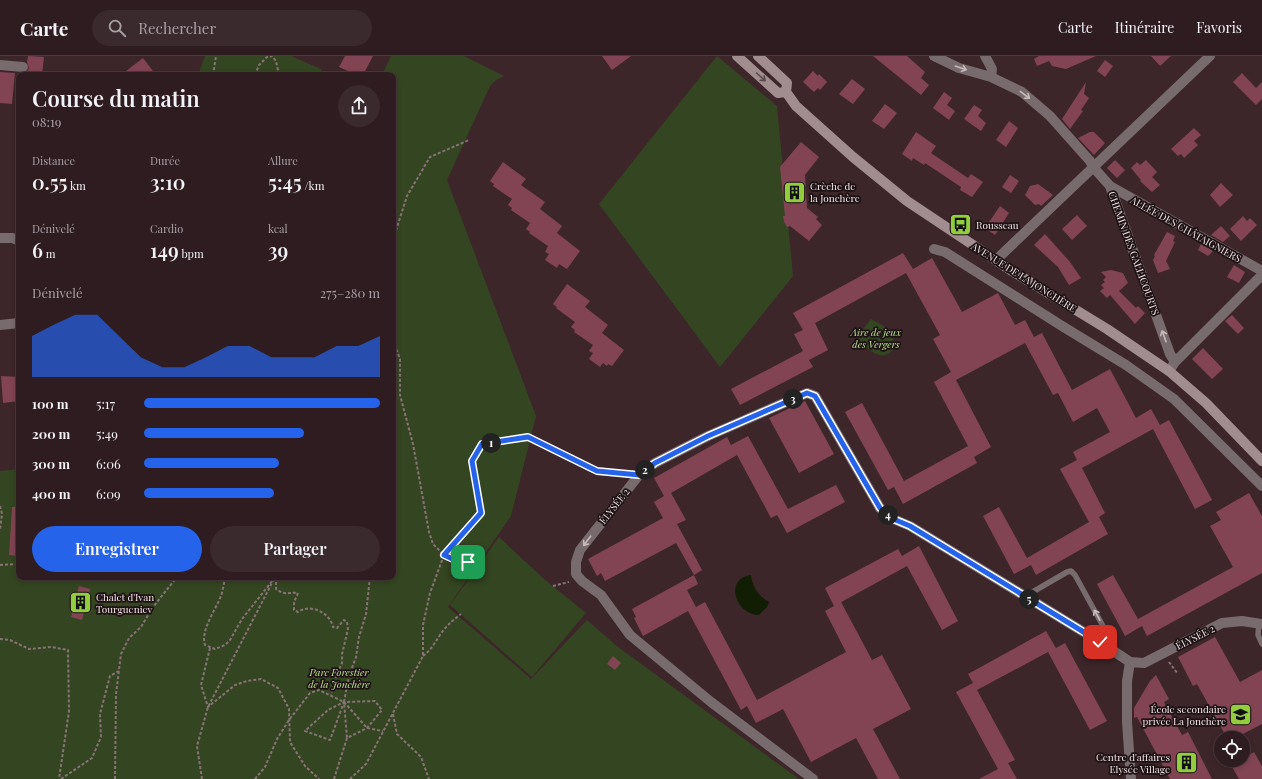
<!DOCTYPE html>
<html lang="fr">
<head>
<meta charset="utf-8">
<style>
  :root { --surface:#2e1c20; --page:#3a292d; --text:#f1f3f6; --muted:#a7a1a5; --line:#493a3e; --accent:#2563eb }
  body { margin:0; font-family:"Playfair Display",serif; background:var(--page); color:var(--text); height:100vh; display:flex; flex-direction:column; font-size:15px; white-space:nowrap }
  * { box-sizing:border-box; margin:0 }
  p { font-size:13px; color:var(--muted) }
  .icon { flex:none; width:22px; height:22px; fill:none; stroke:currentColor; stroke-width:2; stroke-linecap:round; stroke-linejoin:round }
  .map { position:relative; flex:1; overflow:hidden }
  .side { position:absolute; left:16px; top:16px; width:380px; height:508px; display:flex; flex-direction:column; background:var(--surface); border-radius:8px; box-shadow:0 2px 6px #0003,0 0 0 1px var(--line) }
  .side>* { flex:none }
  .buttons { position:absolute; left:1214px; top:675px; display:grid; gap:8px }
  .buttons a { display:grid; place-items:center; width:36px; height:36px; border-radius:50%; background:var(--surface); box-shadow:0 2px 6px #0003,0 0 0 1px var(--line); font-size:20px }
  .pin { position:absolute; display:grid; place-items:center; width:34px; height:34px; color:#fff; margin:-17px; border-radius:8px; box-shadow:0 2px 6px #0006 }
  .km { position:absolute; width:20px; height:20px; margin:-10px; border-radius:50%; background:#222; color:#fff; font-size:11px; line-height:20px; text-align:center }
  .round { display:grid; place-items:center; flex:none; width:42px; height:42px; border-radius:21px; background:var(--page) }
  .overview { display:flex; align-items:center; justify-content:space-between; height:68px; padding:0 16px }
  h1 { font-size:22px; font-weight:600; line-height:30px }
  .figures { display:grid; grid-template-columns:repeat(3,1fr); gap:6px; height:68px; padding:4px 16px }
  .figures div { display:grid; align-content:center }
  .figures b { font-size:20px; font-weight:600 }
  .figures small { font-size:11px; font-weight:400 }
  .figures p { font-size:11px }
  .chart { height:112px; padding:8px 16px }
  .chart p { display:flex; justify-content:space-between }
  .chart svg { width:100%; height:72px; margin-top:4px; fill:var(--accent); opacity:.7 }
  .button { display:flex; gap:8px; margin-top:auto; padding:8px 16px }
  .button a { flex:1; height:46px; border-radius:24px; background:var(--accent); color:#fff; font-size:16px; font-weight:600; line-height:46px; text-align:center }
  .button a+a { background:var(--page); color:var(--text) }
  ul { padding:0 16px; list-style:none; font-size:13px }
  li { display:grid; grid-template-columns:64px 48px 1fr; align-items:center; height:30px }
  li i { height:10px; border-radius:5px; background:var(--accent) }
  header { display:flex; align-items:center; gap:24px; box-sizing:border-box; height:56px; padding:0 20px; background:var(--surface); border-bottom:1px solid var(--line) }
  header strong { font-size:19px }
  nav { display:flex; gap:22px; margin-inline-start:auto; font-size:14px }
  .search { width:280px; height:36px; background:var(--page); display:flex; align-items:center; gap:10px; box-sizing:border-box; padding:0 14px; border-radius:22px; color:var(--muted); font-size:15px }
  .map>svg:first-child { display:block }
  .green { fill:#344521 }
  .water { fill:#121e03 }
  .building { fill:#824452 }
  .lines { fill:none; stroke-linecap:round; stroke-linejoin:round }
  .path { stroke:#887477; stroke-width:2; stroke-dasharray:3 2; stroke-linecap:butt }
  .lane { stroke:#776b6d; stroke-width:5.5 }
  .street { stroke:#776b6d; stroke-width:10 }
  .secondary { stroke:#a18d90; stroke-width:10 }
  .oneway { stroke:#c8babc }
  .oneway2 { stroke:#58494c }
  .route-casing { stroke:#fff; stroke-width:8 }
  .route { stroke:#2563eb; stroke-width:5 }
  .labels { text-anchor:middle; stroke-width:3.5; stroke-linejoin:round; paint-order:stroke }
  .poi-label { font-size:10px; fill:#f4e4e6; stroke:#1d1214; text-anchor:start }
  .street-label { font-size:10px; fill:#f4e4e6; stroke:#1d1214 }
  .park-label { font-size:10px; font-style:italic; fill:#b9e08e; stroke:#1d1214 }
</style>
</head>
<body>
<header>
<strong>Carte</strong>
<div class="search"><svg class="icon" aria-label="search" viewBox="0 0 24 24"><circle cx="10" cy="10" r="6"/><path d="M15 15l6 6"/></svg>Rechercher</div>
<nav><a>Carte</a><a>Itinéraire</a><a>Favoris</a></nav>
</header>
<div class="map">
<svg width="1262" height="723" viewBox="0 0 1262 723">
  <rect width="100%" height="100%" fill="#3d262a"/>
  <path class="green" d="M205 0H291L321 13 322 19H198Z
    M391 0H464L504 20 496 24 490 30 447 124 536 360 511 460 448 551 531 623 587 564 618 591 799 723H0V415L19 413V521H393V19H382Z
    M717 0 777 50 793 220 720 311 599 148Z
    M871 263 884 270 893 280V294C880 308 864 290 856 280L864 272Z
    M499 481 544 523 586 557 532 621 450 549Z"/>
  <path class="water" d="M751 519C752 530 759 541 769 546L767 551 759 559C736 559 723 523 751 519Z"/>
  <path class="building" d="M28 0 44 1 42 19H25L29 12 27 6Z
    M345 0H373L363 19H346L348 15 339 11Z
    M602 0H631L612 14Z
    M873 0H907L925 16 921 22 929 29 921 39Z
    M1039 0H1096L1066 13 1052 10 1049 5 1037 10 1034 3Z
    M1151 0H1171L1160 10Z
    M143 2 156 19H121Z
    M1105 4 1113 10 1105 21 1097 15Z
    M813 15 818 20 819 18 827 26 820 34 818 32 814 36 803 26Z
    M0 16 15 17 12 48 0 47Z
    M1242 17 1256 32 1262 26V43L1256 49 1233 26Z
    M852 23 865 33 853 48 839 38Z
    M1086 26 1084 38 1089 42 1081 54 1083 55 1070 73 1062 63Z
    M944 36 952 42 947 49 955 55 949 64 933 52Z
    M885 48 897 57 884 73 872 65Z
    M974 49 982 54 978 60 986 67 981 75 964 63Z
    M1009 65 1018 72 1006 91 996 84Z
    M1194 72 1201 79 1194 85 1198 89 1184 102 1181 98 1178 100 1171 93Z
    M916 76 936 90 931 97 968 122 971 118 983 126 972 141 960 134 961 131 925 107 924 109 913 102 912 105 902 98Z
    M1090 76H1094L1105 87 1094 99 1078 82Z
    M801 86 819 101 805 119 807 152 818 161 816 163 822 169 809 185 790 170 787 171 784 166 783 160H785L780 111Z
    M1115 104 1125 114 1117 122 1107 112Z
    M1146 104 1157 116 1152 121 1160 129 1152 136 1140 125 1141 124 1131 112 1137 106 1140 109Z
    M503 106 526 123 521 129 545 146 540 153 562 170 557 177 580 195 567 213 559 208 557 212 545 204 549 198 545 196 548 190 529 177 530 176 526 173 530 167 511 154 512 152 508 149 512 143 493 130 494 128 490 125Z
    M1010 119 1019 125 1011 137 1002 131Z
    M1221 127 1233 139 1220 151 1210 139Z
    M1038 128 1053 139 1041 150 1039 148 1035 149 1025 139 1030 130Z
    M1000 150 1009 157 995 179 985 172Z
    M1077 159 1087 170 1072 184 1062 173Z
    M1243 160 1247 165 1250 162 1257 169 1241 185 1230 173Z
    M1221 170 1230 180 1223 186 1211 179Z
    M1167 176 1175 180 1173 185 1175 186 1166 205 1170 213 1158 217 1153 204 1155 200 1154 199Z
    M1045 178 1070 206 1081 222 1069 229 1058 211 1034 189Z
    M1201 188 1213 195 1208 200 1198 194Z
    M903 197 913 213 932 202 962 256 998 237 1015 269 1025 264 1034 281 1042 277 1072 334 1110 313 1136 362 1151 353 1160 369 1169 364 1212 444 1195 453 1153 373 1082 412 1105 457 1099 461 1108 478 1036 519 1031 509 1014 518 983 460 999 451 1027 502 1089 466 1060 413 1077 404 1073 396 1110 376 1097 352 1073 366 1058 337 1053 339 1025 287 956 324 991 391 974 401 977 407 903 448 894 431 888 434 845 356 862 347 904 425 968 390 934 326 951 316 933 283 940 279 906 217 815 267 828 294 809 304 813 311 740 349 731 333 803 295 794 278 803 274 793 257Z
    M1234 209 1245 216 1239 227 1227 221Z
    M1111 214 1123 217 1128 227 1119 235 1136 252 1138 250 1145 257 1135 268 1110 239 1107 242 1100 235 1104 232 1101 229 1105 226 1103 224 1106 221 1101 216Z
    M567 228 590 245 585 251 608 269 602 277 624 294 612 310 608 308 607 310 603 307 600 311 589 303 593 297 589 295 593 289 574 276 575 274 571 271 575 266 556 252 557 251 553 248Z
    M1232 259 1244 272 1238 278 1225 265Z
    M1203 292 1223 313 1212 323 1192 303Z
    M1 320 19 321V345L3 347Z
    M805 345 834 398 799 417 769 362Z
    M748 380 788 453 836 429 845 446 787 477 777 459 771 462 737 399 671 437 686 464 677 468 702 514 694 519 676 487 605 525 601 517 597 520 588 503 663 462 654 446 664 440 654 422 727 381 731 389Z
    M1249 437 1262 460V517L1147 580 1142 570 1125 580 1097 528 1113 519 1138 563 1233 511 1210 470 1221 464 1216 456Z
    M12 451H19V500L9 499Z
    M919 490 958 565 942 574 907 510 834 550 825 532 898 493 902 500Z
    M694 519 698 528 687 534 696 551 705 546 757 644 846 596 825 555 841 546 872 604 882 599 911 653 873 673 900 723H878L856 682 811 706 783 653 756 667 747 650 741 654 688 555 643 580 634 562 636 561 632 553Z
    M79 530 90 533 82 564 71 561Z
    M1046 575 1056 592 1065 587 1107 665 1090 674 1048 596 977 634 1015 704 1008 707 1017 723H979L998 713 956 636 973 627 968 618Z
    M1215 581 1240 626 1262 614V668L1235 682H1227L1197 628 1193 630 1178 601Z
    M613 600 621 607 615 614 607 608Z
    M1156 619 1169 643 1164 646 1182 679 1188 676 1212 723H1170L1137 661 1134 662V652L1150 625Z
    M1254 696 1262 710V723H1239L1231 709 1243 704V702Z"/>
  <g class="lines">
    <path class="path" d="M213 19 216 0
      M255 19 259 9 267 1 272 0 276 5 279 19
      M393 184 407 140 430 101 469 84
      M0 450 2 458 0 474
      M0 509 19 508
      M478 509 468 506H459L444 499 481 457 472 405 482 388 528 381 597 415 627 418
      M225 521C224 527 223 534 221 540 216 553 200 575 205 589L215 593 225 589 230 584 242 563 273 524
      M276 521V533C286 540 288 536 298 537L294 546V554L298 556C311 547 330 557 333 571L337 572 344 564 347 566 348 573 342 598V607L336 620 331 639
      M553 530 569 526
      M0 583 10 584 29 593 51 591 68 594 69 655 59 723
      M210 592 201 629 208 651 235 629 247 625 261 623 278 632 289 653 290 686 305 710 319 723
      M423 600C431 594 434 588 440 579 445 571 452 565 461 558
      M1169 606 1178 618
      M344 646 349 620 356 601 359 581 366 558 370 521
      M393 658 397 678 421 701 429 723
      M61 723 92 702 101 681 100 658 110 620 119 615
      M115 723 116 638 121 598 129 582 141 571 153 551 177 521
      M202 723 197 690 208 651 275 521
      M255 723 265 711 277 683 289 664 310 637 319 634 344 646 367 672 383 675
      M334 723 347 682 367 672 382 654 375 645 344 646 328 654 305 675 330 684 344 646 347 682
      M350 723 366 708 423 600V569L430 537 444 499 433 488 429 476 413 388 400 339V303L393 284"/>
    <path class="lane" d="M1024 541 1067 516 1071 515 1075 519 1109 581 1112 594
      M1259 567 1258 579 1262 588"/>
    <path class="street" d="M934 0 959 12 991 21 1022 36 1050 60 1090 105 1094 112 1110 130 1170 298 1175 306 1169 315
      M985 0 992 13 991 21
      M0 9 23 11
      M1110 130 1262 215
      M0 182H13L19 185
      M934 193 945 196 1062 270 1126 309 1174 343 1262 430
      M996 204 1210 0
      M0 269 19 267
      M1175 306 1262 219
      M1130 606 1127 625V666L1131 723
      M813 723 711 646 630 579 601 539 582 525 576 518V506L580 494 639 419 655 407 708 380 807 337 815 340 880 452 891 462 910 470 1100 586 1130 606 1144 607 1222 567 1242 565 1262 568"/>
    <path class="secondary" d="M737 0 778 37 786 36
      M758 0 787 27 786 36 796 50 853 101 907 145 1012 215 1107 273 1169 315 1206 347 1262 405"/>
  </g>
  <defs><path id="oneway-shaft" d="M-6 0H5M1.5-3L5.5 0L1.5 3" fill="none" stroke-width="1.6" stroke-linecap="round" stroke-linejoin="round"/></defs>
  <g class="oneway">
    <use href="#oneway-shaft" transform="translate(961 12) rotate(19)"/>
    <use href="#oneway-shaft" transform="translate(1025 39) rotate(37)"/>
    <use href="#oneway-shaft" transform="translate(1164 280) rotate(-110)"/>
    <use href="#oneway-shaft" transform="translate(587 485) rotate(127)"/>
    <use href="#oneway-shaft" transform="translate(1097 559) rotate(-119)"/>
  </g>
  <use class="oneway2" href="#oneway-shaft" transform="translate(761 21) rotate(42)"/>
  <g class="lines">
    <defs>
      <path id="route" d="M468 506H459L444 499 481 457 472 405 482 388 528 381 597 415 639 419 655 407 708 380 807 337 815 340 880 452 891 462 910 470 1100 586"/>
    </defs>
    <use href="#route" class="route-casing"/>
    <use href="#route" class="route"/>
  </g>
  <defs>
    <symbol id="building-square" viewBox="-11 -11 22 22"><rect x="-9" y="-9" width="18" height="18" rx="4" fill="#92cd3e" stroke="#1d1214"/><path d="M-4-6H4V6H1V3H-1V6H-4ZM-2.5-4.3h1.7v1.8h-1.7ZM.8-4.3h1.7v1.8H.8ZM-2.5-1h1.7V.8h-1.7ZM.8-1h1.7V.8H.8Z" fill="#111"/></symbol>
    <symbol id="bus-square" viewBox="-11 -11 22 22"><rect x="-9" y="-9" width="18" height="18" rx="4" fill="#92cd3e" stroke="#1d1214"/><path d="M-5-6H5V4H4V6H2V4H-2V6H-4V4H-5ZM-3.5-4V0h7V-4ZM-3.5 1.2v1.5H-2V1.2ZM2 1.2v1.5H3.5V1.2Z" fill="#111"/></symbol>
    <symbol id="school-square" viewBox="-11 -11 22 22"><rect x="-9" y="-9" width="18" height="18" rx="4" fill="#92cd3e" stroke="#1d1214"/><path d="M0-5L7-2L0 1L-7-2ZM-4 1L0 2.5L4 1V4Q0 6-4 4Z" fill="#111"/></symbol>
  </defs>
  <g fill-rule="evenodd">
    <use href="#building-square" x="782" y="124" width="25" height="25"/>
    <use href="#bus-square" x="948" y="156" width="25" height="25"/>
    <use href="#building-square" x="68" y="534" width="25" height="25"/>
    <use href="#school-square" x="1228" y="646" width="25" height="25"/>
    <use href="#building-square" x="1174" y="694" width="25" height="25"/>
  </g>
  <g class="labels">
    <g class="poi-label">
      <text x="810" y="134">Crèche de<tspan x="810" dy="12">la Jonchère</tspan></text>
      <text x="976" y="173">Rousseau</text>
      <text x="96" y="545">Chalet d'Ivan<tspan x="96" dy="12">Tourgueniev</tspan></text>
      <text x="1226" y="657" text-anchor="end">École secondaire<tspan x="1226" dy="12">privée La Jonchère</tspan></text>
      <text x="1170" y="705" text-anchor="end">Centre d'affaires<tspan x="1170" dy="12">Elysée Village</tspan></text>
    </g>
    <g class="street-label">
      <text transform="translate(1186 173) rotate(29)" y="4">ALLÉE DES CHÂTAIGNIERS</text>
      <text transform="translate(1134 197) rotate(70)" y="4">CHEMIN DES GALLICOURTS</text>
      <text transform="translate(1024 221) rotate(32)" y="4">AVENUE DE LA JONCHÈRE</text>
      <text transform="translate(614 450) rotate(-52)" y="4">ÉLYSÉE 2</text>
      <text transform="translate(1195 581) rotate(-27)" y="4">ÉLYSÉE 2</text>
    </g>
    <g class="park-label">
      <text x="876" y="280">Aire de jeux<tspan x="876" dy="12">des Vergers</tspan></text>
      <text x="339" y="620">Parc Forestier<tspan x="339" dy="12">de la Jonchère</tspan></text>
    </g>
  </g>
</svg>
<div class="buttons">
<a><svg class="icon" aria-label="locate" viewBox="0 0 24 24"><circle cx="12" cy="12" r="6"/><path d="M12 2v4M12 18v4M2 12h4M18 12h4"/></svg></a>
</div>
<div class="pin" style="left:468px;top:506px;background:#1e9e55"><svg class="icon" aria-label="arrive" viewBox="0 0 24 24"><path d="M6 21V4h12l-3 4 3 4H6"/></svg></div>
<div class="pin" style="left:1100px;top:586px;background:#d93025"><svg class="icon" aria-label="check" viewBox="0 0 24 24"><path d="M5 12l5 5 9-10"/></svg></div>
<b class="km" style="left:491px;top:387px">1</b>
<b class="km" style="left:645px;top:414px">2</b>
<b class="km" style="left:793px;top:343px">3</b>
<b class="km" style="left:888px;top:459px">4</b>
<b class="km" style="left:1029px;top:543px">5</b>
<section class="side">
<div class="overview"><div><h1>Course du matin</h1><p>08:19</p></div><a class="round"><svg class="icon" aria-label="share" viewBox="0 0 24 24"><path d="M12 15V3M7 8l5-5 5 5M5 13v7h14v-7"/></svg></a></div>
<div class="figures">
<div><p>Distance</p><b>0.55<small> km</small></b></div>
<div><p>Durée</p><b>3:10</b></div>
<div><p>Allure</p><b>5:45<small> /km</small></b></div>
</div>
<div class="figures">
<div><p>Dénivelé</p><b>6<small> m</small></b></div>
<div><p>Cardio</p><b>149<small> bpm</small></b></div>
<div><p>kcal</p><b>39</b></div>
</div>
<div class="chart"><p><span>Dénivelé</span>275–280 m</p>
<svg viewBox="0 0 160 44" preserveAspectRatio="none"><path d="M0 44V19L10 12L20 6L30 6L40 19L50 32L60 38L70 38L80 32L90 25L100 25L110 32L120 32L130 32L140 25L150 25L160 19V44z"/></svg>
</div>
<ul>
<li><b>100 m</b>5:17<i style="width:100%"></i></li>
<li><b>200 m</b>5:49<i style="width:68%"></i></li>
<li><b>300 m</b>6:06<i style="width:57%"></i></li>
<li><b>400 m</b>6:09<i style="width:55%"></i></li>
</ul>
<div class="button"><a>Enregistrer</a><a>Partager</a></div>
</section>
</div>
</body>
</html>
